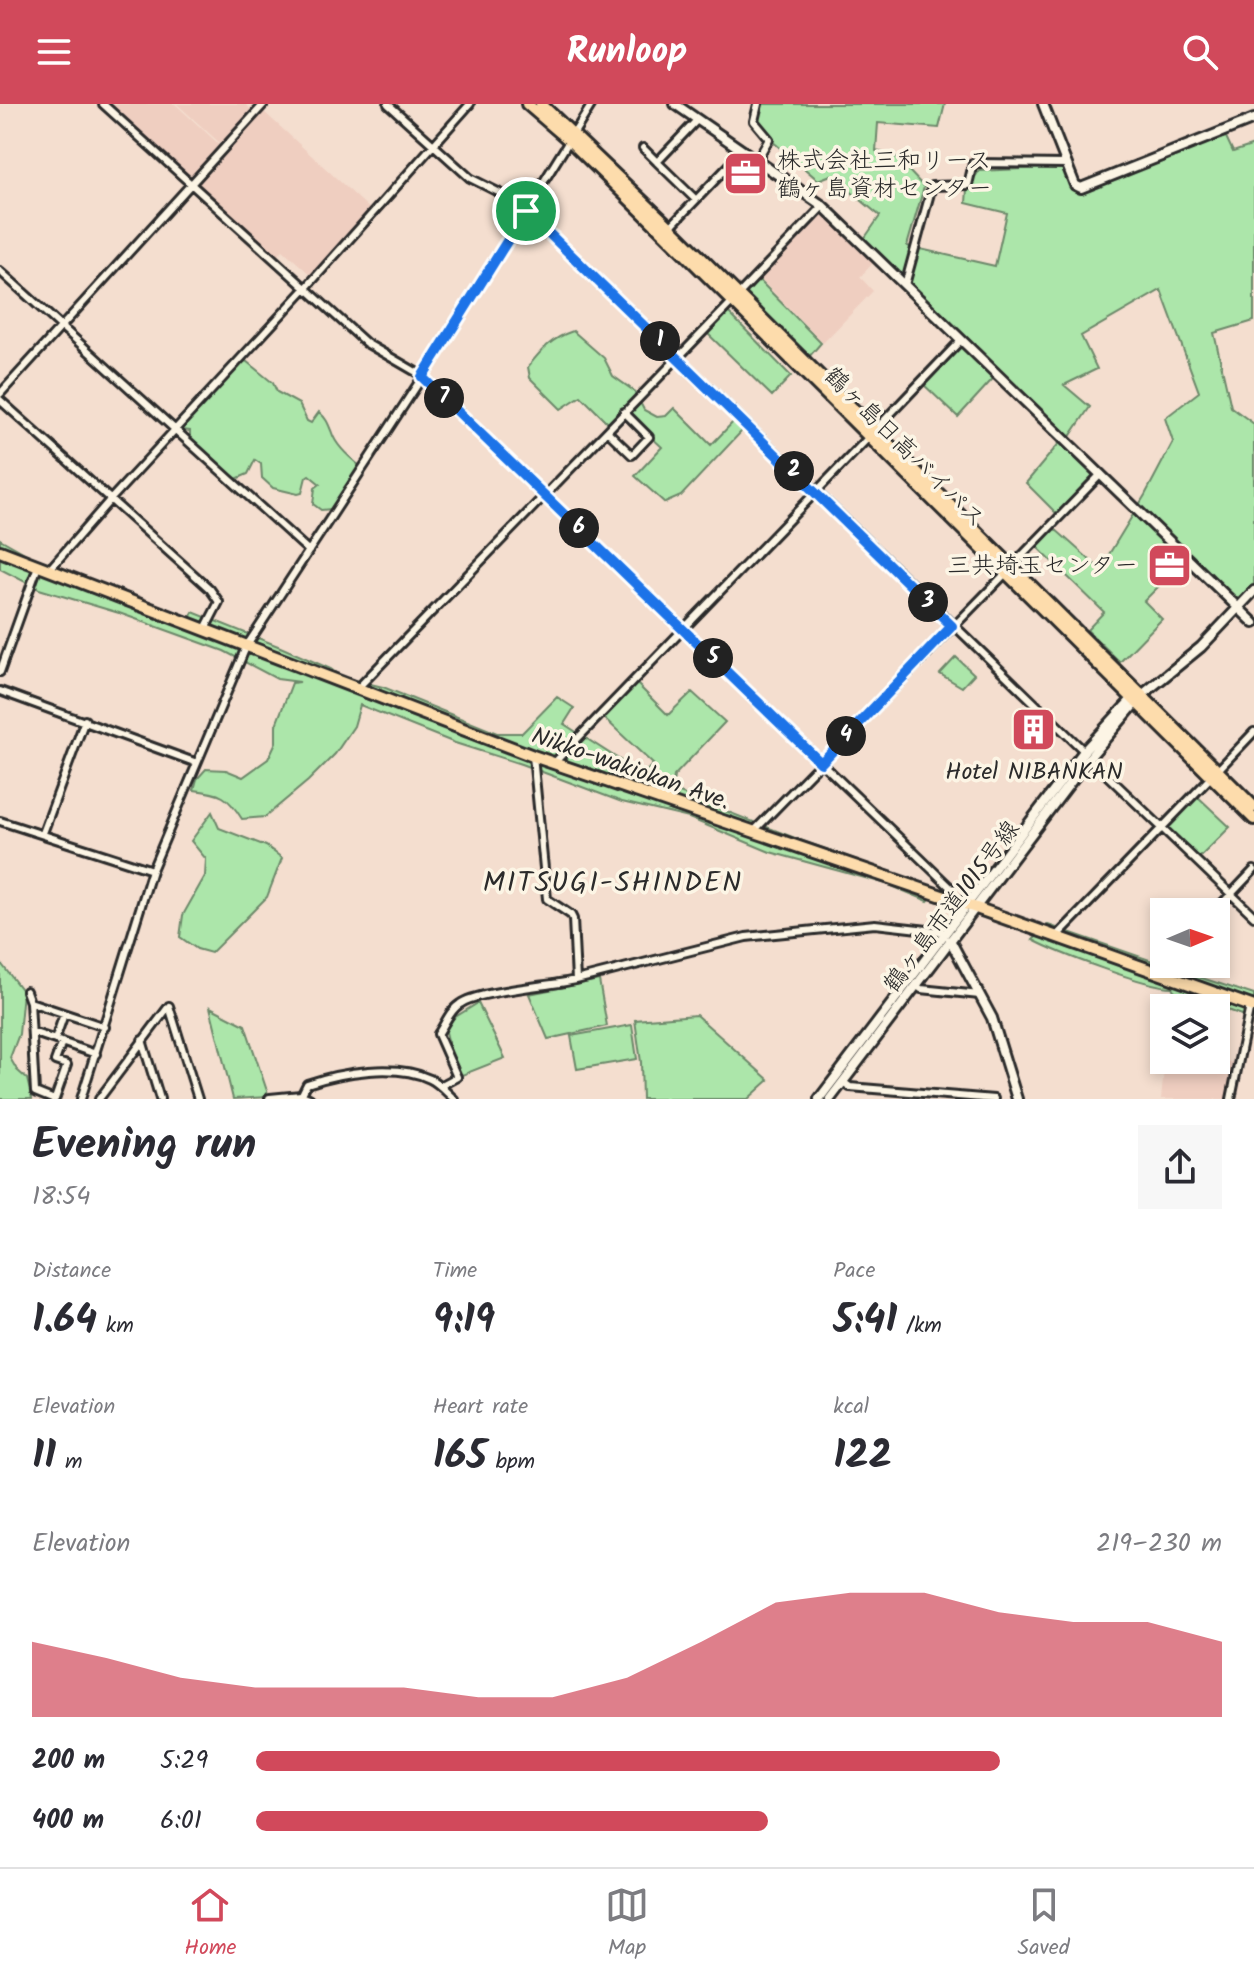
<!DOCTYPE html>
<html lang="en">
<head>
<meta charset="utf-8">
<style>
  :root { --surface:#fff; --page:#f7f7f7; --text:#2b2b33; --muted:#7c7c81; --line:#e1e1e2; --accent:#d1495b }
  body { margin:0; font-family:Kalam,"Klee One",sans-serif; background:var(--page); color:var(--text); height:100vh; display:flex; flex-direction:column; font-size:30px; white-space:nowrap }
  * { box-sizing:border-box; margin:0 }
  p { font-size:26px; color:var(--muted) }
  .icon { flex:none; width:44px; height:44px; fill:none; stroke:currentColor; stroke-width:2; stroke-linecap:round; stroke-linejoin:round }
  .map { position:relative; height:995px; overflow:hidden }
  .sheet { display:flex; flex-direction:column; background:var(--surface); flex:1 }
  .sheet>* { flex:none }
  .needle { width:52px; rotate:88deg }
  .controls { position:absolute; left:1150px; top:794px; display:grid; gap:16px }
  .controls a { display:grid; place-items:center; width:80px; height:80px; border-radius:0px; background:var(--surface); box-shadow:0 4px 12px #0003; font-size:40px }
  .pin { position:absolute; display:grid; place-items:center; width:68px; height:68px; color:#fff; margin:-34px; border:4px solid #fff; border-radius:50%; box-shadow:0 2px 8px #0007 }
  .km { position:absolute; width:40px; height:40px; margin:-20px; border-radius:50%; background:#222; color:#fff; font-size:22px; line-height:40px; text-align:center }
  .round { display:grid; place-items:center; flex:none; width:84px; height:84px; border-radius:0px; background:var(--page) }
  .summary { display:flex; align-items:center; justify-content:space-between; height:136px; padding:0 32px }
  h1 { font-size:44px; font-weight:800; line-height:60px }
  .figures { display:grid; grid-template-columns:repeat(3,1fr); gap:12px; height:136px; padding:8px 32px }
  .figures div { display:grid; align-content:center }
  .figures b { font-size:40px; font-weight:800 }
  .figures small { font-size:22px; font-weight:400 }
  .figures p { font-size:22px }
  .chart { height:224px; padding:16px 32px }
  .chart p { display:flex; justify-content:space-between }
  .chart svg { width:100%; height:144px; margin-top:8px; fill:var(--accent); opacity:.7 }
  ul { padding:0 32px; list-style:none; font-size:26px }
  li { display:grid; grid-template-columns:128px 96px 1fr; align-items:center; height:60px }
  li i { height:20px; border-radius:10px; background:var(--accent) }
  header { display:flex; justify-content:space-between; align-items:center; height:104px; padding:0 32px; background:var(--accent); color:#fff; font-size:36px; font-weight:800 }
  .tab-bar { display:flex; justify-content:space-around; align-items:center; height:112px; border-top:2px solid var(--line); background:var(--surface); font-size:22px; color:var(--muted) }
  .tab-bar a { display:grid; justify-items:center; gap:4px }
  .tab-bar .on { color:var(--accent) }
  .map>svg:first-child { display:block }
  .built { fill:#efcec0 }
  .green { fill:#ace6aa; stroke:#6c886a; stroke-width:2 }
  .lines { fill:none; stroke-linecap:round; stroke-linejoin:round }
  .street-casing { stroke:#2b2b2b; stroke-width:12 }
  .secondary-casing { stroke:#2b2b2b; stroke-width:14 }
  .highway-casing { stroke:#2b2b2b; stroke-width:16 }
  .street { stroke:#fcf5e5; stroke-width:6 }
  .secondary { stroke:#fcf5e5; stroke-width:8 }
  .highway { stroke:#fddcac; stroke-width:10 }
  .route-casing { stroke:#fff; stroke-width:16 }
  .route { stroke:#1a73e8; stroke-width:10 }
  .labels { text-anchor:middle; stroke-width:7; stroke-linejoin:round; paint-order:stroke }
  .poi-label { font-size:24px; fill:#2b2b2b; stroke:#fcf5e5; text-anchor:start }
  .street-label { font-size:24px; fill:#2b2b2b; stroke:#fcf5e5 }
  .quarter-label { font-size:28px; letter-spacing:2px; fill:#2b2b2b; stroke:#fcf5e5 }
</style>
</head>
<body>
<header><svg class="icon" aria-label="menu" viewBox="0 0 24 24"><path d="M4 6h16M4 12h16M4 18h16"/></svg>Runloop<svg class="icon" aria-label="search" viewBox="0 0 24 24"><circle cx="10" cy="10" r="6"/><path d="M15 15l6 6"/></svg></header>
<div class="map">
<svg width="1254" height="995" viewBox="0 0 1254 995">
  <rect width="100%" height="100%" fill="#f4decf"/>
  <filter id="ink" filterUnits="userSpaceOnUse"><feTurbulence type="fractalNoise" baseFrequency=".0125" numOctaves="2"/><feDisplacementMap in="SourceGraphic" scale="16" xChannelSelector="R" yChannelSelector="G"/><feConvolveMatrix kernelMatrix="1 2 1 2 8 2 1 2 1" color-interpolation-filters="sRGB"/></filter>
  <g filter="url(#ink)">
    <path class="built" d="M110 0H175L222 43 195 73 185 69Z
      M177 0H245L254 8 223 42Z
      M262 6 372 107 313 173 283 146 275 154 195 81Z
      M822 106 875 157 860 173 873 187 823 239 759 174Z
      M1165 956 1235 958 1228 995H1161Z"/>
    <path class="green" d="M763 0H945L939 24 878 19 876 47 895 52 924 83 907 142 995 162 1007 109 966 99 967 85 979 67 1065 63 1077 87 1188 44 1226 33 1233 48 1254 41V217L1214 229 1231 303 1254 320V493L1249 488 1237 497 1173 437 1154 456 1169 472 1144 497 1162 515 1120 558 1087 526 1104 508 1036 442 1054 424 1100 465 1145 391 1173 338 1165 314 1199 288 1161 186 1081 232 1097 265 1064 281 1090 303 1065 340 1096 371 1057 410 1026 379 1066 331 1000 267 958 313 923 280 967 234 864 135 880 112 831 71 818 76 772 37 758 15Z
      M758 175 821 239 808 254 745 189Z
      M728 208 791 272 772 292 707 229Z
      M573 227 604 254 613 272 634 287 644 306 657 313 666 312 674 304 711 341 737 314 744 321 741 328 681 392 665 399 635 372 662 343 622 306 608 319 581 292 561 305 530 274 528 263C541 246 552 234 573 227Z
      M246 257 273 279 277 288 299 300 307 317 311 319 319 308C327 315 328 319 332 329 336 342 350 354 360 362V366L332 405 321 406 313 400 315 384 320 380 309 371 306 373 302 389 298 390 273 384 262 374 261 360 255 356 248 370 236 375 194 341 190 334V327L181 326C186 314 235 262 246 257Z
      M0 435 55 466 188 518 193 508 278 542 331 565 341 573 383 583 497 629H522L557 593 574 604 564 620 643 671 653 660 602 612 635 578 668 611 692 588 725 618 674 672 672 686 800 736 939 785 928 797 887 780 770 748 689 714 622 698 521 660 455 639 360 601 354 622 335 650 308 677 265 713 242 715C227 691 222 690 194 686L197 675 206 665 226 666 243 673 268 655 276 638V621L292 579 300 578 277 575 224 547 119 509 39 485 0 465Z
      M956 553 974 570 962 583 940 570Z
      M1196 691 1230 723 1198 755 1165 723Z
      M212 708 219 724 266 742 282 754 267 793 211 849 197 845 180 833 183 811 205 772 206 755 191 737Z
      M1048 821 1176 865 1180 873 1190 870 1254 891V915L1175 888 1172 883C1146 883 1058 849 1033 836Z
      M0 858 23 888 19 930 10 954 17 966 27 975 32 995H0Z
      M599 876 607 922 548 935 529 890Z
      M478 899 505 954 457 973 444 920Z
      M210 903 245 921 269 993 233 995Z
      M696 911 769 976 748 995H642L641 958 635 916Z
      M632 921 637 955 577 965 571 932Z"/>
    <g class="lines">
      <defs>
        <path id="street" d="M103 0 366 239 423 272
          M388 0 470 74 528 103
          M643 44 657 58
          M757 56 769 35 754 17 758 0
          M695 95 657 58 697 16
          M526 107 1084 647
          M670 123 743 47
          M0 167 309 447
          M905 181 932 82 968 81 973 59 1067 60
          M738 191 823 102
          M422 273 951 784
          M0 290 264 0
          M0 296 210 485 219 498 204 527
          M607 327 632 351 649 333 624 308
          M874 327 961 236
          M1012 462 1101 370
          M49 466 110 396 305 185 470 0
          M0 568 38 462
          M357 585 732 198
          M0 587 197 659
          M533 652 547 795 571 811 573 815 576 876 746 833 875 820 945 828
          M1089 654 1254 812
          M554 659 868 334
          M1218 666 1254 628
          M0 717 152 766
          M754 727 1005 470
          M43 729 85 616
          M1214 808 1254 766
          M1057 832 1211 673
          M916 881 921 885 980 891
          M26 887 30 898 35 988 52 995
          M30 898 105 923
          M169 902 198 995
          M32 928 96 950
          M55 936 64 910
          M142 936 160 995
          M843 978 850 983 994 995
          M440 982 457 973 438 930C445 920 450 906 460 900 477 887 550 882 576 876
          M301 992 307 980C342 968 396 959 430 975 439 979 447 989 454 995
          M55 995 67 961 55 957 62 938
          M81 995 152 766 246 543 423 272 592 0
          M99 995 169 902
          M1231 995 1250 902"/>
        <path id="secondary" d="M675 0 823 102 1254 519
          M1043 0 1075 81 1081 84 1254 15
          M950 836 992 914 1017 995
          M270 995 301 992 309 995
          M819 995 1084 647 1132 595 1142 591 1201 543 1254 487
          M830 995 1089 654 1139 595"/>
        <path id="highway" d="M527 0 570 37 664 129 1254 715
          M541 0 670 123 1254 703
          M0 447 533 652 948 794 1254 903"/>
      </defs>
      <use href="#street" class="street-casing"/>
      <use href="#secondary" class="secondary-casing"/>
      <use href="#highway" class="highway-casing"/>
      <use href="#street" class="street"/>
      <use href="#secondary" class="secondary"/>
      <use href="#highway" class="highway"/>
    </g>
  </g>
  <g class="lines" filter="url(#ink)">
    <defs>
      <path id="route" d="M526 107 952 522 821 659 422 273Z"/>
    </defs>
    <use href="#route" class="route-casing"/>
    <use href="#route" class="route"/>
  </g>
  <defs>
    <symbol id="office-square" viewBox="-11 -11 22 22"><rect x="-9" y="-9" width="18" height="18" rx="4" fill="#d1495b" stroke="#fcf5e5"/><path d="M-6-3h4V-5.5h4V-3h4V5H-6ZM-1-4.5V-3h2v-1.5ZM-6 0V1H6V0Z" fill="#fff"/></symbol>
    <symbol id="building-square" viewBox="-11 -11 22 22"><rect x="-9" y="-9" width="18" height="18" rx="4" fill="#d1495b" stroke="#fcf5e5"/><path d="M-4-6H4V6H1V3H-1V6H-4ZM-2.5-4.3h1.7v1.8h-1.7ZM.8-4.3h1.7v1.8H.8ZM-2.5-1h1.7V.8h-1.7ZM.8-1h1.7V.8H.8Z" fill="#fff"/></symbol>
  </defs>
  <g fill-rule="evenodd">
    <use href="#office-square" x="720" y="44" width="51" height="51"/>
    <use href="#office-square" x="1144" y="436" width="51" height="51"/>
    <use href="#building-square" x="1008" y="600" width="51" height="51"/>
  </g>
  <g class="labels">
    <g class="poi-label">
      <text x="777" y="64">株式会社三和リース<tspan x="777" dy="28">鶴ヶ島資材センター</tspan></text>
      <text x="1138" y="469" text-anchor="end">三共埼玉センター</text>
      <text x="1034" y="675" text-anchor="middle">Hotel NIBANKAN</text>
    </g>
    <g class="street-label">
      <text transform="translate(905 343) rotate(45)" y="8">鶴ヶ島日高バイパス</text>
      <text transform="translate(631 664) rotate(19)" y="8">Nikko-wakiokan Ave.</text>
      <text transform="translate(951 802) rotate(-53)" y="8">鶴ヶ島市道1015号線</text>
    </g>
    <g class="quarter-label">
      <text x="613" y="787">MITSUGI-SHINDEN</text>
    </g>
  </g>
</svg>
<div class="controls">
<a><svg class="needle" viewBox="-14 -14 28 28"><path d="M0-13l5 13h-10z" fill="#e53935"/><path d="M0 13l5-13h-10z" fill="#7c7c81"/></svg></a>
<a><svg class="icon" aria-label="layers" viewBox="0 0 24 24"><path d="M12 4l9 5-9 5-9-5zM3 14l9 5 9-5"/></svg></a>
</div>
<div class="pin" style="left:526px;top:107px;background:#1e9e55"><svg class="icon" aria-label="arrive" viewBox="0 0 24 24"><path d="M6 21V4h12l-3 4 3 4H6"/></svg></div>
<b class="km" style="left:660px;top:237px">1</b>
<b class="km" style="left:794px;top:367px">2</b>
<b class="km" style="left:928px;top:498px">3</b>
<b class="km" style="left:846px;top:632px">4</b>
<b class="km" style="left:713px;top:554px">5</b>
<b class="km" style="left:579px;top:424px">6</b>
<b class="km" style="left:444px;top:294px">7</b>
</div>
<section class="sheet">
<div class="summary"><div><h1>Evening run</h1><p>18:54</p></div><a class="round"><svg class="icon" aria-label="share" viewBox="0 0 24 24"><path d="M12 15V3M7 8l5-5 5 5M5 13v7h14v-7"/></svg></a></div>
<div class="figures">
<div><p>Distance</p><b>1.64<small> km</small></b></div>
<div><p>Time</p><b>9:19</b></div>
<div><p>Pace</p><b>5:41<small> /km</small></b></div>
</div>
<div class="figures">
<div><p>Elevation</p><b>11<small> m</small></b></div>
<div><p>Heart rate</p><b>165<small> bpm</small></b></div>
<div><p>kcal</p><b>122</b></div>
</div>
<div class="chart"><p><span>Elevation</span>219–230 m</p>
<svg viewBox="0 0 160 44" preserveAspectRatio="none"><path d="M0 44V21L10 26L20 32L30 35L40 35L50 35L60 38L70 38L80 32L90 21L100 9L110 6L120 6L130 12L140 15L150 15L160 21V44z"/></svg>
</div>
<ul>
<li><b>200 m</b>5:29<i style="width:77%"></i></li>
<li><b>400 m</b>6:01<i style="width:53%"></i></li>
</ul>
</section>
<nav class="tab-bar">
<a class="on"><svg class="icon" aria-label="home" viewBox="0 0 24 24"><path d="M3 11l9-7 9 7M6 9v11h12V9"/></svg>Home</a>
<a><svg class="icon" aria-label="map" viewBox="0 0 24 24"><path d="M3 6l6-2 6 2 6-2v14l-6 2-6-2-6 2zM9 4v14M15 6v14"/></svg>Map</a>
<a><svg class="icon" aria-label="saved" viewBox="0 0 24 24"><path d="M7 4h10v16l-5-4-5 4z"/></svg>Saved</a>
</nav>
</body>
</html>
